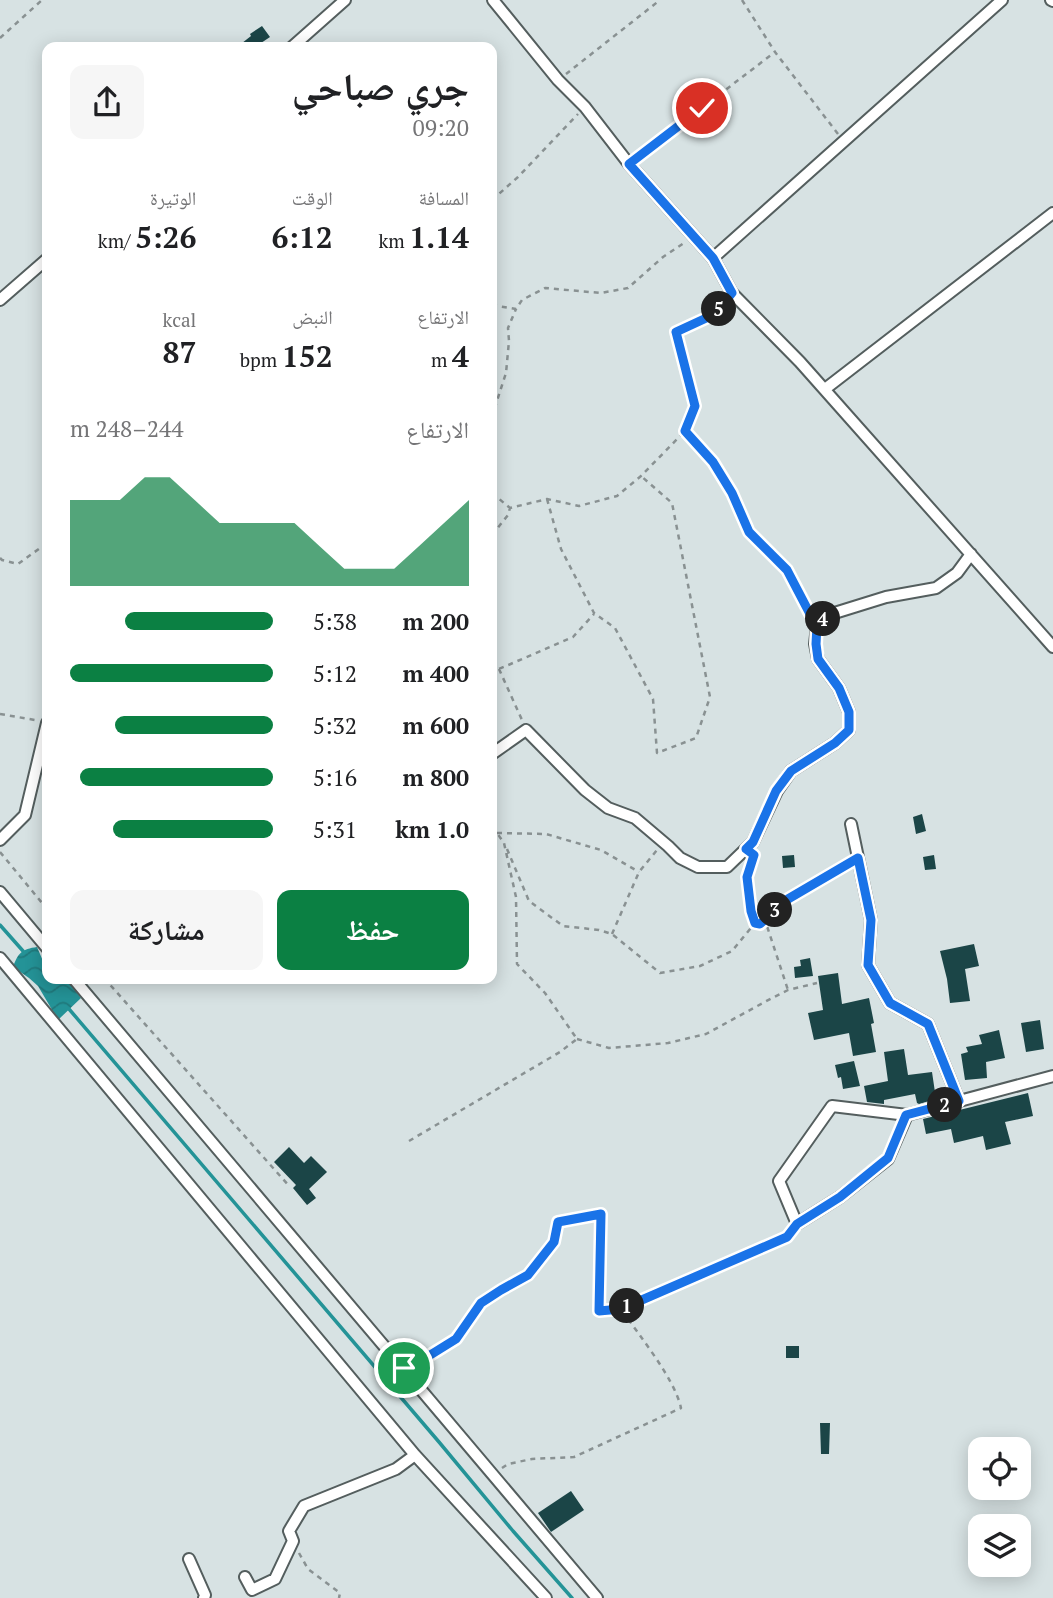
<!DOCTYPE html>
<html lang="ar">
<head>
<meta charset="utf-8">
<style>
  :root { --surface:#fff; --page:#f6f6f6; --text:#202124; --muted:#757577; --accent:#0b8043 }
  body { margin:0; font-family:"PT Serif","Noto Naskh Arabic",serif; background:var(--page); color:var(--text); direction:rtl; height:100vh; display:flex; flex-direction:column; font-size:26px; white-space:nowrap }
  * { box-sizing:border-box; margin:0 }
  p { font-size:23px; color:var(--muted) }
  .icon { flex:none; width:38px; height:38px; fill:none; stroke:currentColor; stroke-width:2; stroke-linecap:round; stroke-linejoin:round }
  .map { position:relative; flex:1; overflow:hidden; direction:ltr }
  .details { position:absolute; left:42px; top:42px; width:455px; height:942px; display:flex; flex-direction:column; background:var(--surface); border-radius:14px; box-shadow:0 4px 18px #0003; direction:rtl }
  .details>* { flex:none }
  .buttons { position:absolute; left:968px; top:1437px; display:grid; gap:14px }
  .buttons a { display:grid; place-items:center; width:63px; height:63px; border-radius:14px; background:var(--surface); box-shadow:0 4px 18px #0003; font-size:35px }
  .pin { position:absolute; display:grid; place-items:center; width:60px; height:60px; color:#fff; margin:-30px; border:4px solid #fff; border-radius:50%; box-shadow:0 2px 7px #0007 }
  .km { position:absolute; width:35px; height:35px; margin:-18px; border-radius:50%; background:#222; color:#fff; font-size:19px; line-height:35px; text-align:center }
  .round { display:grid; place-items:center; flex:none; width:74px; height:74px; border-radius:14px; background:var(--page) }
  .overview { display:flex; align-items:center; justify-content:space-between; height:119px; padding:0 28px }
  h1 { font-size:38px; font-weight:700; line-height:52px }
  .metrics { display:grid; grid-template-columns:repeat(3,1fr); gap:10px; height:119px; padding:7px 28px }
  .metrics div { display:grid; align-content:center }
  .metrics b { font-size:30px; font-weight:700 }
  .metrics small { font-size:19px; font-weight:400 }
  .metrics p { font-size:19px }
  .chart { height:196px; padding:14px 28px }
  .chart p { display:flex; justify-content:space-between }
  .chart svg { width:100%; height:126px; margin-top:7px; fill:var(--accent); opacity:.7 }
  .action { display:flex; gap:14px; margin-top:auto; padding:14px 28px }
  .action a { flex:1; height:80px; border-radius:14px; background:var(--accent); color:#fff; font-size:28px; font-weight:700; line-height:80px; text-align:center }
  .action a+a { background:var(--page); color:var(--text) }
  ul { padding:0 28px; list-style:none; font-size:23px }
  li { display:grid; grid-template-columns:112px 84px 1fr; align-items:center; height:52px }
  li i { height:18px; border-radius:9px; background:var(--accent) }
  .map>svg:first-child { display:block }
  .water { fill:url(#water-waves) }
  .lines { fill:none; stroke-linecap:round; stroke-linejoin:round }
  .stream { stroke:#249397; stroke-width:3.5 }
  .building { fill:#1b4547 }
  .minor-casing { stroke:#545e5e; stroke-width:14 }
  .path { stroke:#899192; stroke-width:2.5; stroke-dasharray:5 5; stroke-linecap:butt }
  .minor { stroke:#fff; stroke-width:10 }
  .route-casing { stroke:#fff; stroke-width:14 }
  .route { stroke:#1a73e8; stroke-width:9 }
</style>
</head>
<body>
<div class="map">
<svg width="1053" height="1598" viewBox="0 0 1053 1598">
  <defs>
    <pattern id="water-waves" width="16" height="10" patternUnits="userSpaceOnUse" patternTransform="scale(1.75)"><rect width="16" height="10" fill="#249397"/><path d="M0 5q4-4 8 0t8 0" fill="none" stroke="#20797c"/></pattern>
  </defs>
  <rect width="100%" height="100%" fill="#d7e2e3"/>
  <path class="water" d="M37 947 43 961 47 963V978H66L81 998 58 1020 38 986 29 978 13 967C18 953 22 949 37 947Z"/>
  <g class="lines">
    <path class="stream" d="M0 925 23 951
      M69 1009 439 1442 513 1531 572 1598"/>
  </g>
  <path class="building" d="M262 26 270 37 255 47H237L251 36 250 34Z
    M922 814 926 831 916 834 913 817Z
    M794 855 795 867 783 868 782 856Z
    M934 855 936 869 925 870 923 857Z
    M974 944 979 966 965 969 970 1001 950 1003 947 979 940 951Z
    M810 958 813 976 795 978 794 967 801 966 800 960Z
    M838 973 842 1004 869 998 874 1023 871 1024 876 1052 853 1056 849 1033 814 1040 808 1013 823 1010 818 976Z
    M1040 1020 1044 1049 1026 1052 1021 1023Z
    M999 1030 1005 1058 986 1062 987 1078 965 1080 961 1054 968 1052 966 1047 982 1044 979 1035Z
    M904 1049 908 1075 932 1072 936 1099 919 1104 917 1103 915 1094 884 1100V1104L867 1102 864 1086 888 1081 884 1052Z
    M854 1061 860 1086 843 1089 841 1077 838 1078 835 1065Z
    M1028 1093 1033 1116 1005 1122 1011 1144 986 1150 983 1136 954 1143 951 1129 926 1134 923 1119Z
    M289 1147 304 1163 311 1156 327 1172 309 1189 316 1198 307 1205 293 1188 296 1185 274 1162Z
    M786 1346H799V1358H786Z
    M820 1423H830L829 1454H821Z
    M571 1491 584 1510 551 1532 538 1513Z"/>
  <g class="lines">
    <defs>
      <path id="minor" d="M493 0 558 80 585 107 629 164 713 258 732 293 800 362 1053 647
        M1051 0 1053 1
        M292 47 345 0
        M713 258 1002 0
        M0 300 47 259
        M825 389 1053 213
        M492 754 526 730 585 790 608 808 635 818 668 846 680 858 698 867H727L753 842 777 791 791 771 835 743 849 730V712L839 688 818 659 815 644 817 626 828 615 886 597 936 588 957 573 971 554
        M851 824 871 920 868 965 890 1003 928 1024 959 1101
        M0 840 25 815 47 723
        M0 892 47 948
        M0 958 415 1455 546 1598
        M73 978 597 1598
        M907 1115 888 1159 840 1197 797 1224 779 1181 832 1106 907 1115 1053 1076
        M189 1559 205 1595 204 1598
        M245 1577 252 1590 275 1579 293 1541 289 1531 304 1506 396 1469 415 1455"/>
    </defs>
    <use href="#minor" class="minor-casing"/>
    <path class="path" d="M742 0 775 52 838 134
      M0 38 42 0
      M566 74 660 0
      M639 156 775 52
      M492 200 518 177 578 114
      M492 305 516 309 522 300 545 288 601 293 628 288 663 257 684 243
      M492 406 496 404 506 373 509 341 508 328 516 309
      M685 431 713 462 732 493 749 532 787 570 810 614 814 616
      M492 493 510 508
      M547 499 561 549 594 613 615 628 653 699 657 753 696 738 710 697 672 503 641 476
      M492 535 508 515 510 508 547 499 579 506 617 496 641 476 685 431 695 406 676 332 715 314 724 302
      M0 558 2 560 18 564 47 543
      M492 662 499 669 573 637 594 614
      M499 669 522 720
      M0 714 35 720
      M497 833 546 834 601 850 639 872
      M507 849 529 901 563 926 599 930 612 934 660 973 700 966 732 951 755 923
      M0 852 47 909
      M753 858 747 877 751 911 755 923 767 926 788 990
      M760 924 788 899 849 864
      M612 934 639 872 657 850
      M104 978 290 1187
      M577 1039 609 1048 668 1043 706 1034 772 998 788 990 817 983
      M409 1141 560 1052 577 1039 545 993 517 964 516 897 504 843 497 833 492 834
      M413 1364 456 1339 482 1303 501 1290 528 1275 554 1242 558 1222 601 1214 599 1311 621 1309 787 1237 790 1232
      M502 1468 508 1464 532 1459 574 1457 681 1408C675 1379 638 1334 621 1309
      M299 1553 308 1569 340 1593 339 1598"/>
    <use href="#minor" class="minor"/>
  </g>
  <g class="lines">
    <defs>
      <path id="route" d="M404 1368 427 1357 456 1339 481 1303 501 1290 528 1275 554 1242 558 1222 601 1214 599 1311 621 1309 787 1237 797 1224 840 1197 888 1158 906 1115 959 1101 928 1024 890 1003 868 965 871 920 858 858 788 899 760 924 755 923 751 911 747 877 754 855 746 849 753 842 776 791 791 771 835 743 849 730V712L839 688 818 659 816 644 817 626 824 620 810 614 787 570 749 532 732 493 713 462 685 431 695 406 676 332 715 314 732 293 713 258 629 164 702 108"/>
    </defs>
    <use href="#route" class="route-casing"/>
    <use href="#route" class="route"/>
  </g>
</svg>
<div class="buttons">
<a><svg class="icon" aria-label="locate" viewBox="0 0 24 24"><circle cx="12" cy="12" r="6"/><path d="M12 2v4M12 18v4M2 12h4M18 12h4"/></svg></a>
<a><svg class="icon" aria-label="layers" viewBox="0 0 24 24"><path d="M12 4l9 5-9 5-9-5zM3 14l9 5 9-5"/></svg></a>
</div>
<div class="pin" style="left:404px;top:1368px;background:#1e9e55"><svg class="icon" aria-label="arrive" viewBox="0 0 24 24"><path d="M6 21V4h12l-3 4 3 4H6"/></svg></div>
<div class="pin" style="left:702px;top:108px;background:#d93025"><svg class="icon" aria-label="check" viewBox="0 0 24 24"><path d="M5 12l5 5 9-10"/></svg></div>
<b class="km" style="left:627px;top:1306px">1</b>
<b class="km" style="left:945px;top:1105px">2</b>
<b class="km" style="left:775px;top:910px">3</b>
<b class="km" style="left:823px;top:619px">4</b>
<b class="km" style="left:719px;top:309px">5</b>
<section class="details">
<div class="overview"><div><h1>جري صباحي</h1><p>09:20</p></div><a class="round"><svg class="icon" aria-label="share" viewBox="0 0 24 24"><path d="M12 15V3M7 8l5-5 5 5M5 13v7h14v-7"/></svg></a></div>
<div class="metrics">
<div><p>المسافة</p><b>1.14<small> km</small></b></div>
<div><p>الوقت</p><b>6:12</b></div>
<div><p>الوتيرة</p><b>5:26<small> /km</small></b></div>
</div>
<div class="metrics">
<div><p>الارتفاع</p><b>4<small> m</small></b></div>
<div><p>النبض</p><b>152<small> bpm</small></b></div>
<div><p>kcal</p><b>87</b></div>
</div>
<div class="chart"><p><span>الارتفاع</span>244–248 m</p>
<svg viewBox="0 0 160 44" preserveAspectRatio="none"><path d="M0 44V14L10 14L20 14L30 6L40 6L50 14L60 22L70 22L80 22L90 22L100 30L110 38L120 38L130 38L140 30L150 22L160 14V44z"/></svg>
</div>
<ul>
<li><b>200 m</b>5:38<i style="width:73%"></i></li>
<li><b>400 m</b>5:12<i style="width:100%"></i></li>
<li><b>600 m</b>5:32<i style="width:78%"></i></li>
<li><b>800 m</b>5:16<i style="width:95%"></i></li>
<li><b>1.0 km</b>5:31<i style="width:79%"></i></li>
</ul>
<div class="action"><a>حفظ</a><a>مشاركة</a></div>
</section>
</div>
</body>
</html>
